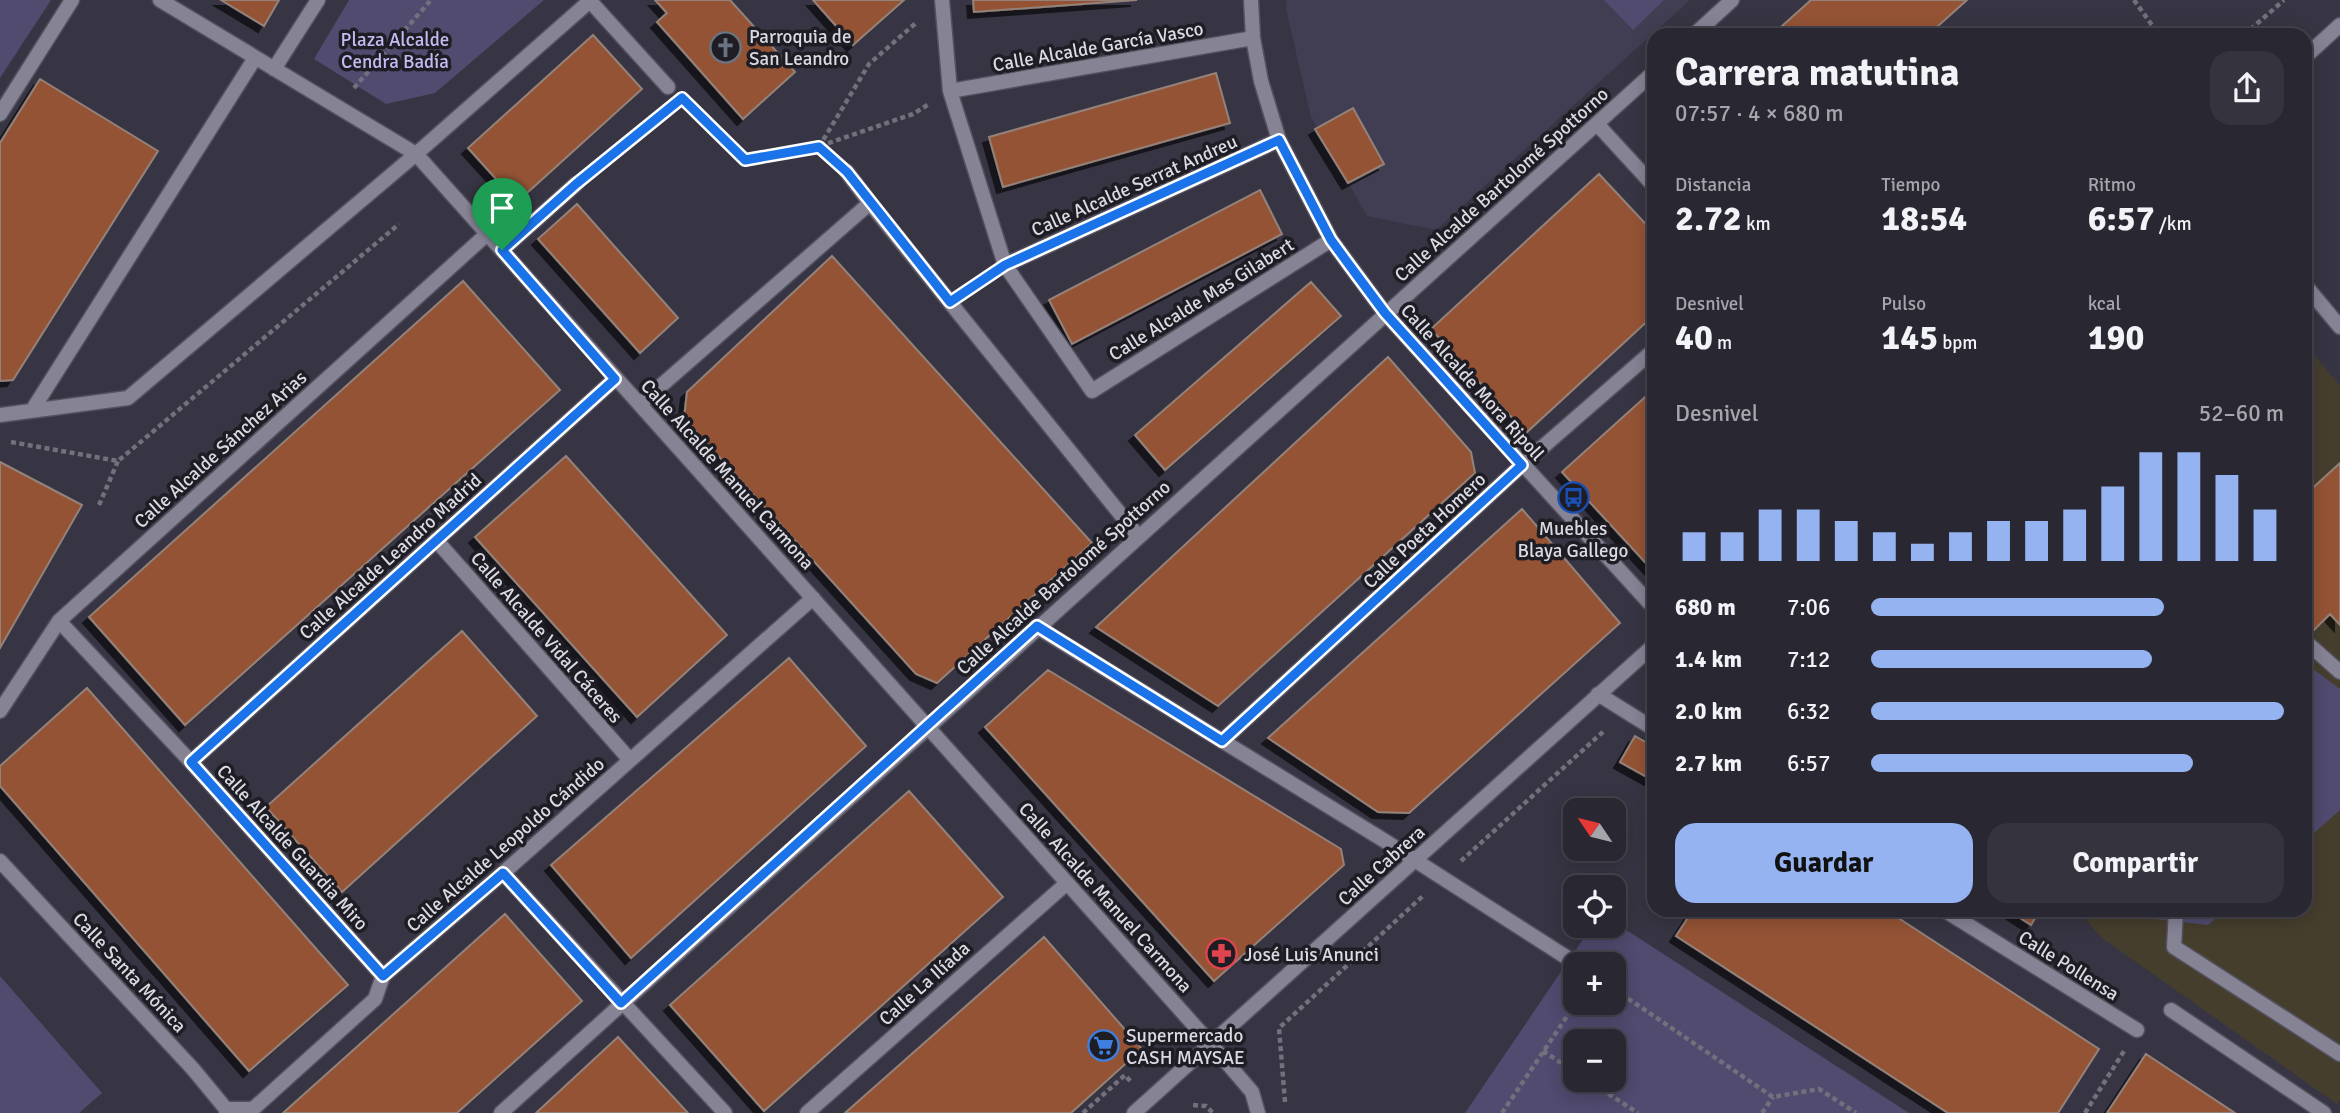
<!DOCTYPE html>
<html lang="es">
<head>
<meta charset="utf-8">
<style>
  :root { --surface:#292832; --page:#35343e; --text:#f1f3f6; --muted:#a5a6ac; --line:#45444d; --accent:#95b2f1 }
  body { margin:0; font-family:Signika,sans-serif; background:var(--page); color:var(--text); height:100vh; display:flex; flex-direction:column; font-size:26px; white-space:nowrap }
  * { box-sizing:border-box; margin:0 }
  p { font-size:23px; color:var(--muted) }
  .icon { flex:none; width:38px; height:38px; fill:none; stroke:currentColor; stroke-width:2; stroke-linecap:round; stroke-linejoin:round }
  .map { position:relative; flex:1; overflow:hidden }
  .details { position:absolute; left:1647px; top:28px; width:665px; height:889px; display:flex; flex-direction:column; background:var(--surface); border-radius:21px; box-shadow:0 4px 18px #0003,0 0 0 2px var(--line) }
  .details>* { flex:none }
  .needle { width:46px; rotate:305deg }
  .tools { position:absolute; left:1563px; top:798px; display:grid; gap:14px }
  .tools a { display:grid; place-items:center; width:63px; height:63px; border-radius:14px; background:var(--surface); box-shadow:0 4px 18px #0003,0 0 0 2px var(--line); font-size:35px }
  .pin { position:absolute; display:grid; place-items:center; width:60px; height:60px; color:#fff; margin:-72px -30px; border-radius:50% 50% 50% 0; rotate:-45deg; box-shadow:0 0 7px #0007 }
  .pin .icon { rotate:45deg }
  .round { display:grid; place-items:center; flex:none; width:74px; height:74px; border-radius:21px; background:var(--page) }
  .head { display:flex; align-items:center; justify-content:space-between; height:119px; padding:0 28px }
  h1 { font-size:38px; font-weight:800; line-height:52px }
  .stats { display:grid; grid-template-columns:repeat(3,1fr); gap:10px; height:119px; padding:7px 28px }
  .stats div { display:grid; align-content:center }
  .stats b { font-size:35px; font-weight:800 }
  .stats small { font-size:19px; font-weight:400 }
  .stats p { font-size:19px }
  .chart { height:196px; padding:14px 28px }
  .chart p { display:flex; justify-content:space-between }
  .chart svg { width:100%; height:126px; margin-top:7px; stroke:var(--accent); stroke-width:6 }
  .action { display:flex; gap:14px; margin-top:auto; padding:14px 28px }
  .action a { flex:1; height:80px; border-radius:21px; background:var(--accent); color:#111; font-size:28px; font-weight:800; line-height:80px; text-align:center }
  .action a+a { background:var(--page); color:var(--text) }
  ul { padding:0 28px; list-style:none; font-size:23px }
  li { display:grid; grid-template-columns:112px 84px 1fr; align-items:center; height:52px }
  li i { height:18px; border-radius:9px; background:var(--accent) }
  .map>svg:first-child { display:block }
  .built { fill:#413e53 }
  .medical { fill:#463e2d }
  .green { fill:#504b6f; fill-rule:evenodd }
  .building { fill:#945335; stroke:#94827a; stroke-width:2; filter:url(#shadow) }
  .lines { fill:none; stroke-linecap:round; stroke-linejoin:round }
  .service-casing { stroke:#53515e; stroke-width:17 }
  .pedestrian-casing { stroke:#53515e; stroke-width:17 }
  .minor-casing { stroke:#53515e; stroke-width:17 }
  .tertiary-casing { stroke:#53515e; stroke-width:17 }
  .path { stroke:#72707c; stroke-width:4.5; stroke-dasharray:5 3.5; stroke-linecap:butt }
  .service { stroke:#858394; stroke-width:14 }
  .pedestrian { stroke:#858394; stroke-width:14 }
  .minor { stroke:#858394; stroke-width:14 }
  .tertiary { stroke:#858394; stroke-width:14 }
  .route-casing { stroke:#fff; stroke-width:14 }
  .route { stroke:#1a73e8; stroke-width:9 }
  .labels { text-anchor:middle; stroke-width:7; stroke-linejoin:round; paint-order:stroke }
  .poi-label { font-size:19px; fill:#dbdae3; stroke:#1e1d24; text-anchor:start }
  .park-label { font-size:19px; fill:#c3bbf2; stroke:#1e1d24 }
  .street-label { font-size:19px; fill:#dbdae3; stroke:#1e1d24 }
</style>
</head>
<body>
<div class="map">
<svg width="2340" height="1113" viewBox="0 0 2340 1113">
  <defs>
    <filter id="shadow"><feDropShadow dx="-6" dy="6" stdDeviation="0" flood-color="#0009"/></filter>
  </defs>
  <rect width="100%" height="100%" fill="#373543"/>
  <path class="built" d="M1287 0H1690L1436 230 1367 216 1311 117 1286 9Z"/>
  <path class="medical" d="M2305 344 2340 386V1100L2337 1104 2102 938 2077 910H2305Z"/>
  <path class="green" d="M0 0H51L0 78Z
    M349 0H544L435 93 386 104 314 59Z
    M1604 0H1664L1633 30Z
    M2305 663 2340 689V810L2305 841Z
    M2147 910H2225L2208 925 2146 918Z
    M1614 922 1909 1113H1465L1592 926H1614ZM1575 964H1614V1003H1575ZM1575 1041H1614V1080H1575Z
    M0 976 102 1093 79 1113H0Z"/>
  <path class="building" d="M221 0H279L264 26Z
    M655 0H730L795 72 743 119 657 22 667 13Z
    M813 0H904L853 45Z
    M973 0H1137L974 12Z
    M1811 0H1967L1928 35H1772Z
    M593 35 642 89 517 202 468 148Z
    M1216 73 1230 123 1003 187 989 137Z
    M40 79 158 151 13 380 0 381V143Z
    M1353 108 1384 164 1348 183 1315 129Z
    M1599 174 1654 233V315L1526 433 1431 329Z
    M1260 190 1282 234 1072 344 1049 300Z
    M577 204 678 318 640 353 538 239Z
    M832 256 1092 543 937 683 916 674 684 418 687 392Z
    M463 281 560 390 185 725 89 617Z
    M1311 282 1341 316 1165 470 1135 435Z
    M1388 357 1471 452 1475 473 1218 706 1096 627Z
    M1654 389V572L1562 472Z
    M566 456 727 635 637 717 475 537Z
    M0 462 82 505 0 648Z
    M2340 463V625L2330 614 2311 633 2305 630V495Z
    M1522 509 1620 623 1409 813 1378 812 1268 738Z
    M462 631 537 716 342 892 266 807Z
    M789 658 866 746 631 958 551 865Z
    M1048 670 1341 849 1344 865 1214 981 985 727Z
    M87 688 348 985 249 1071 0 786V766Z
    M1635 736 1654 747V781L1620 762Z
    M909 791 1003 897 764 1111 670 1005Z
    M1693 910H1886L2099 1049 2058 1113H1948L1676 936Z
    M2008 910H2040L2031 925Z
    M505 914 582 1001 457 1113H283Z
    M1044 937 1142 1049 1071 1113H845Z
    M618 1037 688 1113H536Z
    M2146 1054 2235 1113H2107Z"/>
  <g class="lines">
    <defs>
      <path id="service" d="M2305 641 2340 672
        M2176 910 2174 947 2340 1054"/>
      <path id="pedestrian" d="M590 1 668 87
        M0 114 72 0
        M847 172 870 203 1138 536
        M502 250 576 184
        M1598 694 1654 729
        M1944 910 2137 1030
        M226 1109H253L375 999 383 976"/>
      <path id="minor" d="M160 0 416 154 1210 1043
        M942 0 950 91 1005 265 1092 391 1331 240
        M1251 0 1253 38 1261 81 1279 140 1331 240 1385 313 1654 608
        M1694 35 1732 0
        M274 69 318 0
        M950 91 1253 38
        M1597 124 1654 186
        M1005 265 1279 140
        M2305 285 2340 327
        M640 404 870 203
        M33 409 255 58
        M0 415 128 398 416 154 591 0
        M436 540 630 760
        M59 621 191 762 383 976 503 873 813 598
        M1037 627 1385 841 1566 957
        M0 711 59 621 487 234
        M1222 741 1522 465 1654 350
        M191 762 615 379
        M0 861 193 1069 226 1109V1113
        M503 873 725 1113
        M2171 1010 2324 1113
        M501 1113 1654 72
        M807 1113 1067 883"/>
      <path id="tertiary" d="M2305 57 2340 25
        M1210 1043 1252 1092 1258 1113
        M1134 1113 1654 645"/>
    </defs>
    <use href="#service" class="service-casing"/>
    <use href="#pedestrian" class="pedestrian-casing"/>
    <use href="#minor" class="minor-casing"/>
    <use href="#tertiary" class="tertiary-casing"/>
    <path class="path" d="M2134 0 2159 35
      M2244 35 2284 0
      M354 88 431 0
      M688 103 745 160 819 147 829 156
      M820 146 913 114 929 104
      M819 147 869 64 917 22
      M596 168 666 112
      M11 442 118 461 399 224
      M99 505 118 461
      M1646 694 1654 687
      M1461 861 1605 730
      M1614 989 1773 1097 1819 1089 1856 1113
      M1543 1051 1575 1072
      M1587 1080 1638 1113
      M1285 1102 1279 1028 1424 895
      M1193 1105 1206 1106 1213 1113
      M1083 1113 1125 1075 1131 1082
      M1502 1113 1576 1003
      M1762 1113 1773 1097
      M2085 1113 2124 1051"/>
    <use href="#service" class="service"/>
    <use href="#pedestrian" class="pedestrian"/>
    <use href="#minor" class="minor"/>
    <use href="#tertiary" class="tertiary"/>
  </g>
  <g class="lines">
    <defs>
      <path id="route" d="M682 98 745 160 819 147 847 172 950 302 1005 265 1279 140 1331 240 1353 270 1385 313 1522 465 1222 741 1037 626 621 1003 503 873 383 976 191 762 615 379 502 250 576 184Z"/>
    </defs>
    <use href="#route" class="route-casing"/>
    <use href="#route" class="route"/>
  </g>
  <defs>
    <symbol id="church-ring" viewBox="-11 -11 22 22"><circle r="9.5" fill="#1e1d24" stroke="#6b7280" stroke-width="1.5"/><path d="M-1.2-6h2.4v3.5h3.3v2.4h-3.3V6h-2.4V-.1h-3.3v-2.4h3.3Z" fill="#6b7280"/></symbol>
    <symbol id="bus-ring" viewBox="-11 -11 22 22"><circle r="9.5" fill="#1e1d24" stroke="#1a4fb4" stroke-width="1.5"/><path d="M-5-6H5V4H4V6H2V4H-2V6H-4V4H-5ZM-3.5-4V0h7V-4ZM-3.5 1.2v1.5H-2V1.2ZM2 1.2v1.5H3.5V1.2Z" fill="#1a4fb4"/></symbol>
    <symbol id="pharmacy-ring" viewBox="-11 -11 22 22"><circle r="9.5" fill="#1e1d24" stroke="#e0444e" stroke-width="1.5"/><path d="M-2-6h4v4h4v4h-4v4h-4v-4h-4v-4h4Z" fill="#e0444e"/></symbol>
    <symbol id="supermarket-ring" viewBox="-11 -11 22 22"><circle r="9.5" fill="#1e1d24" stroke="#3f7fe0" stroke-width="1.5"/><path d="M-6-5.5h2.5l.6 2H6L4.5 2H-2.5L-4.4-4H-6ZM-1.5 3.2a1.3 1.3 0 1 0 .1 0ZM3 3.2a1.3 1.3 0 1 0 .1 0Z" fill="#3f7fe0"/></symbol>
  </defs>
  <g fill-rule="evenodd">
    <use href="#church-ring" x="708" y="30" width="35" height="35"/>
    <use href="#bus-ring" x="1556" y="480" width="35" height="35"/>
    <use href="#pharmacy-ring" x="1204" y="936" width="35" height="35"/>
    <use href="#supermarket-ring" x="1086" y="1028" width="35" height="35"/>
  </g>
  <g class="labels">
    <g class="poi-label">
      <text x="749" y="43">Parroquia de<tspan x="749" dy="22">San Leandro</tspan></text>
      <text x="1573" y="535" text-anchor="middle">Muebles<tspan x="1573" dy="22">Blaya Gallego</tspan></text>
      <text x="1244" y="961">José Luis Anunci</text>
      <text x="1126" y="1042">Supermercado<tspan x="1126" dy="22">CASH MAYSAE</tspan></text>
    </g>
    <g class="park-label">
      <text x="395" y="46">Plaza Alcalde<tspan x="395" dy="22">Cendra Badía</tspan></text>
    </g>
    <g class="street-label">
      <text transform="translate(1098 46) rotate(-10)" y="7">Calle Alcalde García Vasco</text>
      <text transform="translate(1501 184) rotate(-42)" y="7">Calle Alcalde Bartolomé Spottorno</text>
      <text transform="translate(1134 185) rotate(-24)" y="7">Calle Alcalde Serrat Andreu</text>
      <text transform="translate(1201 299) rotate(-32)" y="7">Calle Alcalde Mas Gilabert</text>
      <text transform="translate(1473 382) rotate(48)" y="7">Calle Alcalde Mora Ripoll</text>
      <text transform="translate(220 449) rotate(-42)" y="7">Calle Alcalde Sánchez Arias</text>
      <text transform="translate(728 474) rotate(48)" y="7">Calle Alcalde Manuel Carmona</text>
      <text transform="translate(1424 530) rotate(-43)" y="7">Calle Poeta Homero</text>
      <text transform="translate(390 556) rotate(-42)" y="7">Calle Alcalde Leandro Madrid</text>
      <text transform="translate(1063 577) rotate(-42)" y="7">Calle Alcalde Bartolomé Spottorno</text>
      <text transform="translate(547 637) rotate(49)" y="7">Calle Alcalde Vidal Cáceres</text>
      <text transform="translate(505 844) rotate(-41)" y="7">Calle Alcalde Leopoldo Cándido</text>
      <text transform="translate(293 847) rotate(48)" y="7">Calle Alcalde Guardia Miro</text>
      <text transform="translate(1381 865) rotate(-42)" y="7">Calle Cabrera</text>
      <text transform="translate(1106 897) rotate(48)" y="7">Calle Alcalde Manuel Carmona</text>
      <text transform="translate(2069 965) rotate(32)" y="7">Calle Pollensa</text>
      <text transform="translate(130 972) rotate(47)" y="7">Calle Santa Mónica</text>
      <text transform="translate(924 983) rotate(-42)" y="7">Calle La Ilíada</text>
    </g>
  </g>
</svg>
<div class="tools">
<a><svg class="needle" viewBox="-14 -14 28 28"><path d="M0-13l5 13h-10z" fill="#e53935"/><path d="M0 13l5-13h-10z" fill="#a5a6ac"/></svg></a>
<a><svg class="icon" aria-label="locate" viewBox="0 0 24 24"><circle cx="12" cy="12" r="6"/><path d="M12 2v4M12 18v4M2 12h4M18 12h4"/></svg></a>
<a>+</a>
<a>−</a>
</div>
<div class="pin" style="left:502px;top:250px;background:#1e9e55"><svg class="icon" aria-label="arrive" viewBox="0 0 24 24"><path d="M6 21V4h12l-3 4 3 4H6"/></svg></div>
<section class="details">
<div class="head"><div><h1>Carrera matutina</h1><p>07:57 · 4 × 680 m</p></div><a class="round"><svg class="icon" aria-label="share" viewBox="0 0 24 24"><path d="M12 15V3M7 8l5-5 5 5M5 13v7h14v-7"/></svg></a></div>
<div class="stats">
<div><p>Distancia</p><b>2.72<small> km</small></b></div>
<div><p>Tiempo</p><b>18:54</b></div>
<div><p>Ritmo</p><b>6:57<small> /km</small></b></div>
</div>
<div class="stats">
<div><p>Desnivel</p><b>40<small> m</small></b></div>
<div><p>Pulso</p><b>145<small> bpm</small></b></div>
<div><p>kcal</p><b>190</b></div>
</div>
<div class="chart"><p><span>Desnivel</span>52–60 m</p>
<svg viewBox="0 0 160 44" preserveAspectRatio="none"><path d="M5 44V34M15 44V34M25 44V26M35 44V26M45 44V30M55 44V34M65 44V38M75 44V34M85 44V30M95 44V30M105 44V26M115 44V18M125 44V6M135 44V6M145 44V14M155 44V26"/></svg>
</div>
<ul>
<li><b>680 m</b>7:06<i style="width:71%"></i></li>
<li><b>1.4 km</b>7:12<i style="width:68%"></i></li>
<li><b>2.0 km</b>6:32<i style="width:100%"></i></li>
<li><b>2.7 km</b>6:57<i style="width:78%"></i></li>
</ul>
<div class="action"><a>Guardar</a><a>Compartir</a></div>
</section>
</div>
</body>
</html>
